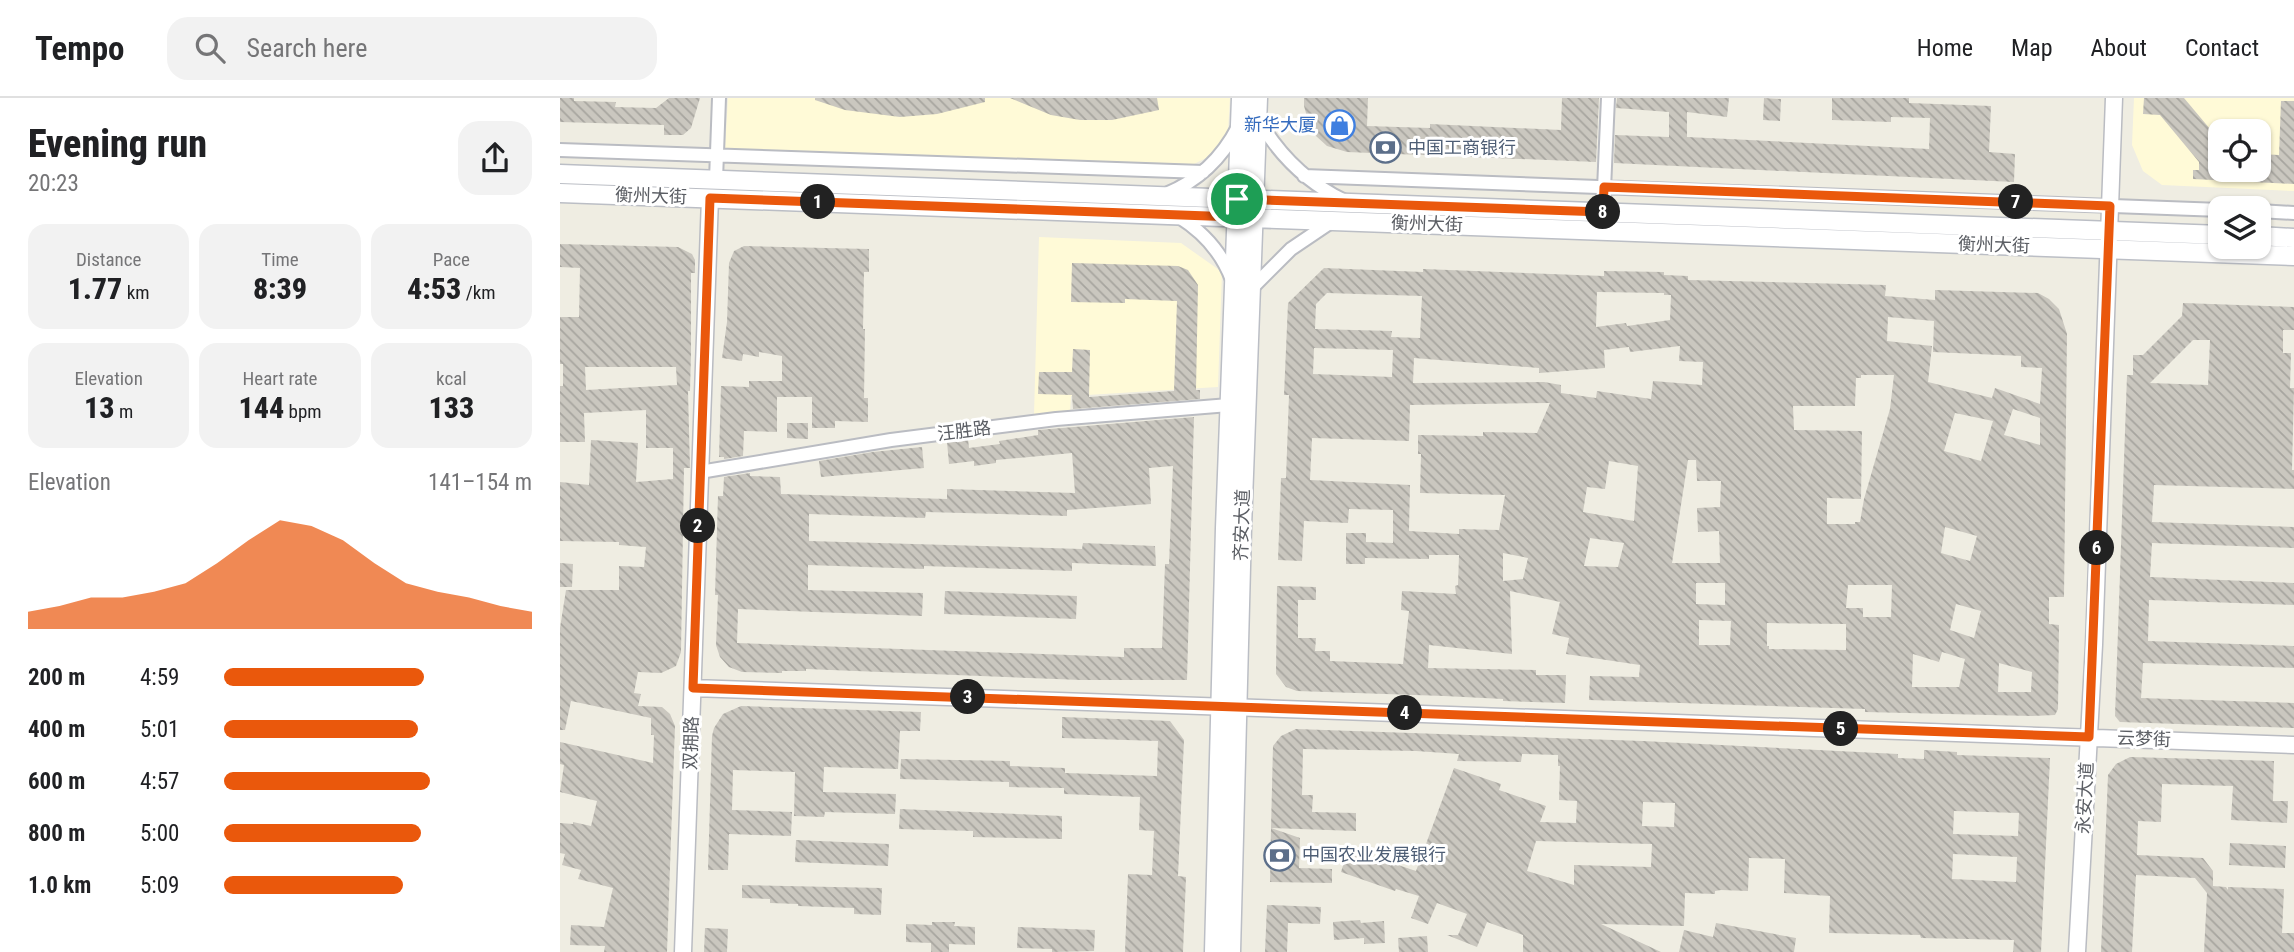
<!DOCTYPE html>
<html lang="en">
<head>
<meta charset="utf-8">
<style>
  :root { --surface:#fff; --page:#f2f2f2; --text:#202124; --muted:#757577; --line:#e0e0e0; --accent:#ea580c }
  body { margin:0; font-family:"Roboto Condensed","Noto Sans SC",sans-serif; background:var(--page); color:var(--text); height:100vh; display:flex; flex-direction:column; font-size:26px; white-space:nowrap }
  * { box-sizing:border-box; margin:0 }
  p { font-size:23px; color:var(--muted) }
  .icon { flex:none; width:38px; height:38px; fill:none; stroke:currentColor; stroke-width:2; stroke-linecap:round; stroke-linejoin:round }
  .map { position:relative; flex:1; overflow:hidden }
  .side { display:flex; flex-direction:column; background:var(--surface); width:560px }
  .side>* { flex:none }
  .controls { position:absolute; left:1648px; top:21px; display:grid; gap:14px }
  .controls a { display:grid; place-items:center; width:63px; height:63px; border-radius:14px; background:var(--surface); box-shadow:0 2px 5px #0004; font-size:35px }
  .pin { position:absolute; display:grid; place-items:center; width:60px; height:60px; color:#fff; margin:-30px; border:4px solid #fff; border-radius:50%; box-shadow:0 2px 7px #0007 }
  .km { position:absolute; width:35px; height:35px; margin:-18px; border-radius:50%; background:#222; color:#fff; font-size:19px; line-height:35px; text-align:center }
  .round { display:grid; place-items:center; flex:none; width:74px; height:74px; border-radius:21px; background:var(--page) }
  .summary { display:flex; align-items:center; justify-content:space-between; height:119px; padding:0 28px }
  h1 { font-size:38px; font-weight:800; line-height:52px }
  .metrics { display:grid; grid-template-columns:repeat(3,1fr); gap:10px; height:119px; padding:7px 28px }
  .metrics div { display:grid; align-content:center; border-radius:18px; background:var(--page); text-align:center }
  .metrics b { font-size:30px; font-weight:800 }
  .metrics small { font-size:19px; font-weight:400 }
  .metrics p { font-size:19px }
  .chart { height:196px; padding:14px 28px }
  .chart p { display:flex; justify-content:space-between }
  .chart svg { width:100%; height:126px; margin-top:7px; fill:var(--accent); opacity:.7 }
  ul { padding:0 28px; list-style:none; font-size:23px }
  li { display:grid; grid-template-columns:112px 84px 1fr; align-items:center; height:52px }
  li i { height:18px; border-radius:9px; background:var(--accent) }
  header { display:flex; align-items:center; gap:42px; box-sizing:border-box; height:98px; padding:0 35px; background:var(--surface); border-bottom:2px solid var(--line) }
  header strong { font-size:33px }
  nav { display:flex; gap:38px; margin-inline-start:auto; font-size:24px }
  .search { width:490px; height:63px; background:var(--page); display:flex; align-items:center; gap:18px; box-sizing:border-box; padding:0 24px; border-radius:21px; color:var(--muted); font-size:26px }
  main { display:flex; flex:1; min-height:0 }
  .map>svg:first-child { display:block }
  .commercial { fill:#fffad7; fill-rule:evenodd }
  .building { fill:url(#building-back-hatch); fill-rule:evenodd }
  .lines { fill:none; stroke-linecap:round; stroke-linejoin:round }
  .minor-casing { stroke:#babcc2; stroke-width:16 }
  .tertiary-casing { stroke:#babcc2; stroke-width:19 }
  .secondary-casing { stroke:#bbbec5; stroke-width:21 }
  .minor { stroke:#fff; stroke-width:12 }
  .tertiary { stroke:#fff; stroke-width:16 }
  .secondary { stroke:#fff; stroke-width:18 }
  .route-casing { stroke:#fff; stroke-width:14 }
  .route { stroke:#ea580c; stroke-width:9 }
  .labels { text-anchor:middle; stroke-width:6; stroke-linejoin:round; paint-order:stroke }
  .shop-label { font-size:18px; fill:#366cbe; stroke:#fff; text-anchor:end }
  .service-label { font-size:18px; fill:#4e5e75; stroke:#fff; text-anchor:start }
  .street-label { font-size:18px; fill:#5b5e64; stroke:#fff }
</style>
</head>
<body>
<header>
<strong>Tempo</strong>
<div class="search"><svg class="icon" aria-label="search" viewBox="0 0 24 24"><circle cx="10" cy="10" r="6"/><path d="M15 15l6 6"/></svg>Search here</div>
<nav><a>Home</a><a>Map</a><a>About</a><a>Contact</a></nav>
</header>
<main>
<section class="side">
<div class="summary"><div><h1>Evening run</h1><p>20:23</p></div><a class="round"><svg class="icon" aria-label="share" viewBox="0 0 24 24"><path d="M12 15V3M7 8l5-5 5 5M5 13v7h14v-7"/></svg></a></div>
<div class="metrics">
<div><p>Distance</p><b>1.77<small> km</small></b></div>
<div><p>Time</p><b>8:39</b></div>
<div><p>Pace</p><b>4:53<small> /km</small></b></div>
</div>
<div class="metrics">
<div><p>Elevation</p><b>13<small> m</small></b></div>
<div><p>Heart rate</p><b>144<small> bpm</small></b></div>
<div><p>kcal</p><b>133</b></div>
</div>
<div class="chart"><p><span>Elevation</span>141–154 m</p>
<svg viewBox="0 0 160 44" preserveAspectRatio="none"><path d="M0 44V38L10 36L20 33L30 33L40 31L50 28L60 21L70 13L80 6L90 8L100 13L110 21L120 28L130 31L140 33L150 36L160 38V44z"/></svg>
</div>
<ul>
<li><b>200 m</b>4:59<i style="width:65%"></i></li>
<li><b>400 m</b>5:01<i style="width:63%"></i></li>
<li><b>600 m</b>4:57<i style="width:67%"></i></li>
<li><b>800 m</b>5:00<i style="width:64%"></i></li>
<li><b>1.0 km</b>5:09<i style="width:58%"></i></li>
</ul>
</section>
<div class="map">
<svg width="1734" height="854" viewBox="0 0 1734 854">
  <defs>
    <pattern id="building-back-hatch" width="6" height="6" patternUnits="userSpaceOnUse" patternTransform="scale(1.75)"><rect width="6" height="6" fill="#cac7bf"/><path d="M-1 5l2 2M0 0l6 6M5-1l2 2" fill="none" stroke="#a7a59f"/></pattern>
  </defs>
  <rect width="100%" height="100%" fill="#efede2"/>
  <path class="commercial" d="M168 0H670L668 34 662 44 646 60 626 70 165 51Z
    M1574 0H1734V93L1602 87 1583 73 1572 47ZM1661 33H1699V72H1661Z
    M479 139 621 145 662 174 658 289 511 298 510 314 474 317Z"/>
  <path class="building" d="M0 0H14V3L56 4 55 9 96 10 109 0H140L131 30 123 37H104V27L0 24Z
    M255 0H425V4L377 16 340 19 285 12 255 2Z
    M450 0H597L599 12 552 22H520L491 17Z
    M744 0H808L807 28 870 30V26L1001 32 1002 0H1039L1036 64 787 54 767 48 756 38 749 26 744 8Z
    M1057 0H1169L1167 19 1127 14V39L1369 51 1370 20 1331 19V24L1272 22V0H1349V5L1431 8 1429 54 1455 56 1454 84 1054 65 1055 37 1109 39V14L1056 10Z
    M1204 0 1221 1 1220 23 1203 22Z
    M1584 0H1624L1661 44V72H1699V56L1719 57 1721 3H1734V86L1633 81V72H1639V64L1600 17 1583 16Z
    M0 146 118 149 132 156 135 162V175H131V256L130 293H128L130 370H124L121 554 116 568 112 570 101 575 78 574 74 595 81 596 78 608 102 609 110 616 115 628 107 854H44L45 848 10 847 11 827 44 829 53 790 18 781 21 772 2 767 5 756 0 755V725L13 726V724L31 728 37 703 0 694 4 667 0 666V644L93 665 94 637H91V620L11 603 5 632H0V530L6 492H59V468L84 469 86 449 59 447V444L0 443V384L29 387 31 342 78 345 76 384 113 381V350H86V312L24 315 25 344H0V288H3V266H0V219H19L20 170 0 169ZM25 269H116L117 287 26 292Z
    M184 148 309 151V174H304L303 231H305L304 300H308V324L275 323V330H252V299H217V334L184 333 183 358 164 361V359H159L161 288 189 289V283H222V258L199 254V259L183 256 182 263 162 260 167 224 169 165 174 153Z
    M512 165 618 168 628 172 638 187 636 292H640V301L513 311 512 297 478 296 479 274H512L513 251 530 252 529 299 614 293 617 203 565 201V205L511 204Z
    M764 170 863 174V171L1044 178V173L1104 174V177L1128 178V182L1326 187 1325 198 1375 202V192L1478 195 1489 201 1499 211 1507 236 1504 499H1489V526L1499 527 1498 611 1495 617 1471 618 1305 614V611L1029 602 1030 578 1079 579 1080 567 1006 556 1009 540 992 536 1000 504 950 493 952 556 869 547 868 570 976 572V577H1006L1005 605 943 603V601L884 598 737 593 726 589 716 576 717 488 756 489V502H738V540H756L755 553H770V563L843 566 849 513 841 512 842 493 896 496 895 488 898 487 899 457H869V461L805 460V466H786V435H806V444L833 445V412L789 411 788 425 744 423 742 463 718 462 721 380H726L729 297H724L728 205ZM1037 194 1104 195V197H1111L1110 222 1067 228 1066 225 1036 229ZM767 195 862 198 860 240 831 239 832 233 755 231 756 206ZM1328 219 1374 223 1373 254 1461 258V269L1482 270 1480 306 1435 290 1432 300 1368 284 1372 248 1327 243ZM1120 248 1119 263 1143 264 1142 287 1093 283 1091 301 1037 293 1036 300 1001 295V287L984 284 853 285 854 260 979 270V275L1045 270 1044 252 1069 249 1070 254ZM754 250 833 252 832 279 753 276ZM1301 277H1334L1330 311 1304 401 1300 424H1295V426H1267V400L1301 401 1302 333 1234 332 1233 308H1295L1296 280H1301ZM990 305 977 335 923 334V338L858 337V356H861L860 395 945 397 939 432 899 431V436L849 433 850 387 750 382 752 340 849 343 850 307ZM1453 311 1480 320V347L1444 337ZM1395 315 1433 323 1421 363 1384 353ZM1128 362H1136L1137 383H1161L1160 409 1137 410 1138 434 1159 433 1160 465H1112ZM1049 363 1078 368 1074 423 1023 414 1027 389 1045 391ZM1385 429 1417 438 1410 463 1381 455ZM1030 440 1064 445 1058 469 1024 468ZM943 455 968 460 963 481 943 483ZM1136 485H1165V507L1136 506ZM1288 487H1332L1331 519H1303V510H1286ZM1396 506 1421 513 1414 540 1390 532ZM1139 522 1171 523 1170 547H1139ZM1207 525 1286 526V552L1209 551V548H1207ZM1382 554 1405 561 1399 589H1352L1353 556 1379 564ZM1439 565 1472 574 1471 594H1438Z
    M1623 205 1734 209V232H1723V255H1731L1730 290H1734L1732 372H1734V391L1594 387 1592 424 1734 429V450L1592 445 1590 479 1734 485V507L1589 502 1588 543 1734 548V570L1583 565 1581 600 1734 605V630L1560 624 1555 618 1567 277H1573V257H1583L1622 218ZM1633 242H1650L1648 287 1590 285Z
    M634 319 627 582H521L246 571V573H222V575L182 574 169 569 160 559 156 547 158 497H155L158 398H163L164 379 190 375V378L220 379 221 396 387 401V391L515 395 512 355 436 362V365L414 368V363L389 366 387 344 408 341 409 350 440 346 439 343 478 337V332ZM613 368 609 466H605L602 550H564V559L177 545 178 511 362 518 363 495 248 492V467L364 471V468L512 473V465L596 468 595 448 523 445 522 451 249 443V416L365 420 366 414 507 418V412L591 406 589 370Z
    M227 325H248V341L227 340Z
    M362 349 364 370 261 379 259 363 313 354Z
    M0 465 13 466 12 489H0Z
    M385 493 517 498 516 521 384 516Z
    M181 608 361 614 360 633H340L338 671 264 669 263 694 336 696 335 716 265 714 264 719 234 718 235 674 173 672 172 712 232 714 231 738 169 736 168 772H148L152 638 154 630 163 616Z
    M502 619 610 623 624 642 618 778 626 779 623 854H565L568 776 592 777 594 733 579 732 580 699 504 696V690L449 689V684L340 681 341 661 450 663V668L505 670V675L597 678 598 643 502 640Z
    M736 631 1083 643 1338 656V660L1364 661V652L1397 654V657L1490 660 1481 854H1453L1454 842 1361 840 1360 837 1269 835 1270 798 1224 795 1225 761 1189 760 1188 793 1161 792 1155 793V796L1125 795 1124 828 1041 826 1101 854H963V837L927 824 917 849 887 837H898L907 816 877 805 868 826 851 820 859 798 836 791 835 793 781 774 787 755 816 764 817 760 856 773 894 670 941 686 939 692 986 708 980 724 1016 725 1017 703 999 702 1000 668H998V657L962 656 961 664 897 663 899 656 856 653 743 651 742 697H753L752 714 796 715V733L711 730 713 648 721 638ZM1083 704 1115 705 1114 729 1082 728ZM1394 713 1459 715 1458 738 1393 736ZM976 743 1092 746 1091 769 1014 767V787L967 773ZM1393 756 1457 759 1456 784 1392 781Z
    M1570 659 1714 663 1713 703H1728L1727 725 1671 722 1673 688 1602 686 1601 724 1578 723 1577 757 1643 760 1653 773V788L1666 789 1668 792V789L1724 791 1722 835H1734V854H1644L1647 795 1635 780 1576 777 1572 854H1541L1548 677 1556 666Z
    M340 711 502 718V741L413 739V733L339 731Z
    M711 730 740 740 739 770 772 771V785L710 784Z
    M236 742 329 746 328 768 235 764Z
    M1670 745 1726 748 1725 770 1669 767Z
    M182 787 322 790 321 817 294 816V810L238 808V806L210 805V801L182 800Z
    M707 807 761 809 760 826 728 825 727 854H705Z
    M800 822 801 825 824 823 825 845 804 846V840L774 842 773 824Z
    M372 824H395L394 828 415 829V847L389 846V854H371V845L346 844V826L372 827Z
    M1156 825 1236 840 1234 854H1119L1124 832 1153 839Z
    M458 829 535 832 534 853 492 854V851L457 850Z
    M145 830 168 831 167 854H144Z
    M867 838 868 854H839L838 840Z"/>
  <g class="lines">
    <defs>
      <path id="minor" d="M698 21C719 57 747 85 785 103
        M0 52 643 74
        M744 78 1661 112
        M156 82 159 0
        M606 96C638 83 662 60 678 29
        M1699 113 1734 115
        M1043 114 1048 0
        M619 119C643 134 662 155 672 182
        M691 191 731 151 771 124
        M140 374 331 342 496 321 669 307"/>
      <path id="tertiary" d="M133 590 1734 647
        M123 854 150 100
        M1517 854 1534 547 1554 0"/>
      <path id="secondary" d="M0 76 1661 137
        M0 95 1734 158
        M1699 138 1734 140
        M654 854 665 430 681 0
        M671 854 682 430 698 0"/>
    </defs>
    <use href="#minor" class="minor-casing"/>
    <use href="#tertiary" class="tertiary-casing"/>
    <use href="#secondary" class="secondary-casing"/>
    <use href="#minor" class="minor"/>
    <use href="#tertiary" class="tertiary"/>
    <use href="#secondary" class="secondary"/>
  </g>
  <g class="lines">
    <defs>
      <path id="route" d="M1044 89 1550 108 1529 639 133 590 150 100 676 119 677 101 1043 114Z"/>
    </defs>
    <use href="#route" class="route-casing"/>
    <use href="#route" class="route"/>
  </g>
  <defs>
    <symbol id="shop-ring" viewBox="-11 -11 22 22"><circle r="9.5" fill="#fff" stroke="#3f7fe0" stroke-width="1.5"/><path d="M-5-2.5h2.3a2.7 3.5 0 0 1 5.4 0H5L5.5 6h-11ZM-1.5-2.5h3a1.5 2.3 0 0 0-3 0Z" fill="#3f7fe0"/></symbol>
    <symbol id="bank-ring" viewBox="-11 -11 22 22"><circle r="9.5" fill="#fff" stroke="#5c6f8a" stroke-width="1.5"/><path d="M-6-4H6V4H-6ZM0-2.3a2.3 2.3 0 1 0 0 4.6a2.3 2.3 0 1 0 0-4.6Z" fill="#5c6f8a"/></symbol>
  </defs>
  <g fill-rule="evenodd">
    <use href="#shop-ring" x="762" y="10" width="35" height="35"/>
    <use href="#bank-ring" x="808" y="32" width="35" height="35"/>
    <use href="#bank-ring" x="702" y="740" width="35" height="35"/>
  </g>
  <g class="labels">
    <g class="shop-label">
      <text x="756" y="33">新华大厦</text>
    </g>
    <g class="service-label">
      <text x="848" y="56">中国工商银行</text>
      <text x="742" y="763">中国农业发展银行</text>
    </g>
    <g class="street-label">
      <text transform="translate(91 98) rotate(2)" y="6">衡州大街</text>
      <text transform="translate(867 126) rotate(2)" y="6">衡州大街</text>
      <text transform="translate(1434 147) rotate(2)" y="6">衡州大街</text>
      <text transform="translate(404 333) rotate(-7)" y="6">汪胜路</text>
      <text transform="translate(682 427) rotate(-88)" y="6">齐安大道</text>
      <text transform="translate(1584 641) rotate(2)" y="6">云梦街</text>
      <text transform="translate(131 645) rotate(-88)" y="6">双拥路</text>
      <text transform="translate(1525 700) rotate(-87)" y="6">永安大道</text>
    </g>
  </g>
</svg>
<div class="controls">
<a><svg class="icon" aria-label="locate" viewBox="0 0 24 24"><circle cx="12" cy="12" r="6"/><path d="M12 2v4M12 18v4M2 12h4M18 12h4"/></svg></a>
<a><svg class="icon" aria-label="layers" viewBox="0 0 24 24"><path d="M12 4l9 5-9 5-9-5zM3 14l9 5 9-5"/></svg></a>
</div>
<div class="pin" style="left:677px;top:101px;background:#1e9e55"><svg class="icon" aria-label="arrive" viewBox="0 0 24 24"><path d="M6 21V4h12l-3 4 3 4H6"/></svg></div>
<b class="km" style="left:258px;top:104px">1</b>
<b class="km" style="left:138px;top:428px">2</b>
<b class="km" style="left:408px;top:599px">3</b>
<b class="km" style="left:845px;top:615px">4</b>
<b class="km" style="left:1281px;top:631px">5</b>
<b class="km" style="left:1537px;top:450px">6</b>
<b class="km" style="left:1456px;top:104px">7</b>
<b class="km" style="left:1043px;top:114px">8</b>
</div>
</main>
</body>
</html>
